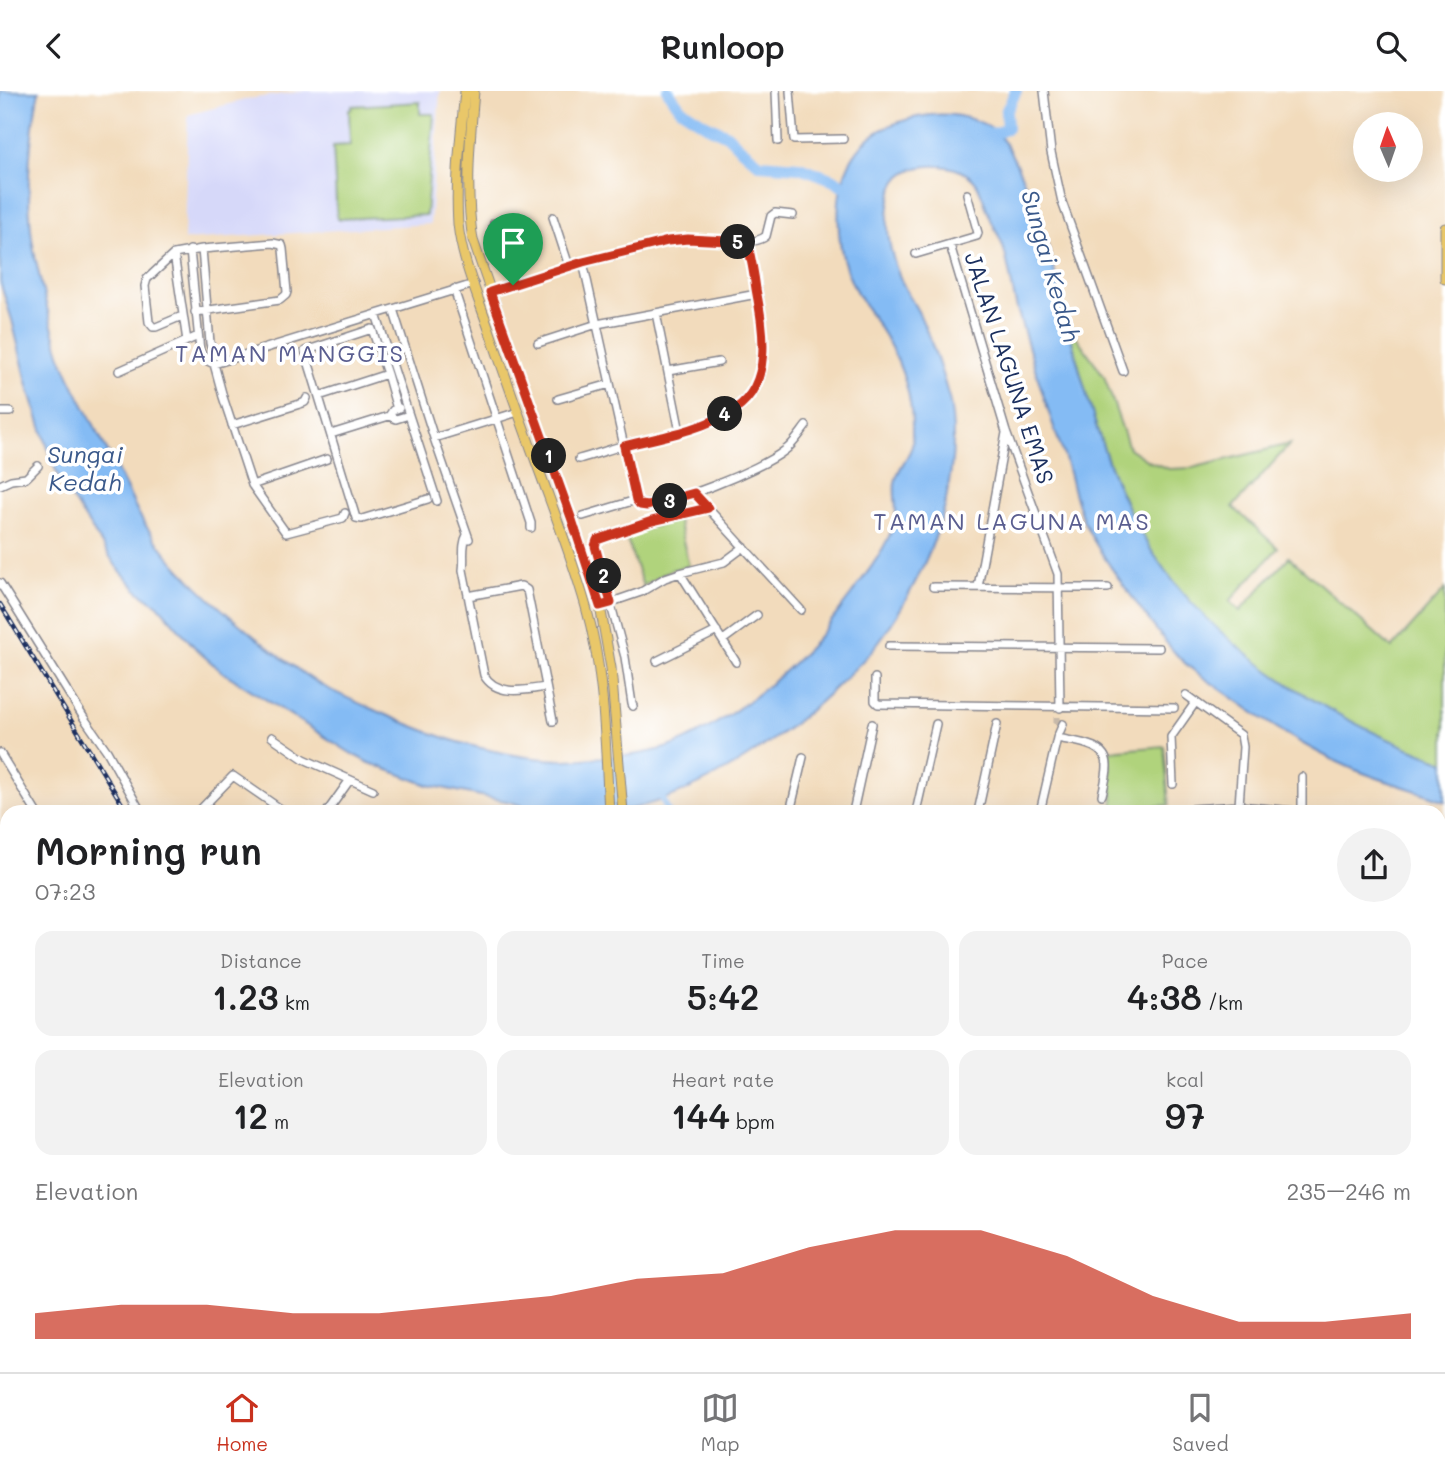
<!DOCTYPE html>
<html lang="en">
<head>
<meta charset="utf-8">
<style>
  :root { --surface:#fff; --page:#f2f2f2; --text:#202124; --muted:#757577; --line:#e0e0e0; --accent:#c8321e }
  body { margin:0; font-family:Mali,sans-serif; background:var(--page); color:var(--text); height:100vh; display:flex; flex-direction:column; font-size:26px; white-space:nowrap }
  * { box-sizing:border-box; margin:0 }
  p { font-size:23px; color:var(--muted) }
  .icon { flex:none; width:38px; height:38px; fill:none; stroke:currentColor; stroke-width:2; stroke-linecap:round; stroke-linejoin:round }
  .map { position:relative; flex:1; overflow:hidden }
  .sheet { position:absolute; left:0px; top:714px; width:1446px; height:567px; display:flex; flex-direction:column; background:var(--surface); border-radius:21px 21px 0 0; box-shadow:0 7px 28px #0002 }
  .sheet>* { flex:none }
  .needle { width:46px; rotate:358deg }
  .controls { position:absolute; left:1353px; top:21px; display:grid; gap:14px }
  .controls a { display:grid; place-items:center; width:70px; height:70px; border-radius:50%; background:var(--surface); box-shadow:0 7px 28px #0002; font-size:35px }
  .pin { position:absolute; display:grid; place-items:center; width:60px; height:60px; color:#fff; margin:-72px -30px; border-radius:50% 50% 50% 0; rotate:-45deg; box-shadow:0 0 7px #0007 }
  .pin .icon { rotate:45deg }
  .km { position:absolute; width:35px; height:35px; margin:-18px; border-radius:50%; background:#222; color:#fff; font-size:19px; line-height:35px; text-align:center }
  .round { display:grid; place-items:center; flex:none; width:74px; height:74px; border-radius:37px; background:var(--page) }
  .headline { display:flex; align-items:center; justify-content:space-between; height:119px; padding:0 35px }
  h1 { font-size:38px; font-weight:600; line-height:52px }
  .figures { display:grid; grid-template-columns:repeat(3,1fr); gap:10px; height:119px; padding:7px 35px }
  .figures div { display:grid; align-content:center; border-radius:18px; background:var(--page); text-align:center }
  .figures b { font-size:35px; font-weight:600 }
  .figures small { font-size:19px; font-weight:400 }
  .figures p { font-size:19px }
  .chart { height:196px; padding:14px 35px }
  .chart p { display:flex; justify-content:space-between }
  .chart svg { width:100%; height:126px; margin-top:7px; fill:var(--accent); opacity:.7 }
  header { display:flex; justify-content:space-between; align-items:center; height:91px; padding:0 35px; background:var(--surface); font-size:32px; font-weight:600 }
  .tab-bar { display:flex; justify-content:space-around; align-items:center; height:98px; border-top:2px solid var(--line); background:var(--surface); font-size:19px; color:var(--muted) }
  .tab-bar a { display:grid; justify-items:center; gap:4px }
  .tab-bar .selected { color:var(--accent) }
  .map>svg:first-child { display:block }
  .built { fill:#d6d8f9 }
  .green { fill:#b0d37b; stroke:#66816c; stroke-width:2 }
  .water { fill:#84bbf4; stroke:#5075a9; stroke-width:2 }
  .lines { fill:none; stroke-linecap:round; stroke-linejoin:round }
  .canal { stroke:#84bbf4; stroke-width:7 }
  .river { stroke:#84bbf4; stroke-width:12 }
  .minor-tunnel { stroke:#c7b9a9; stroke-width:7; stroke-dasharray:7 3.5; stroke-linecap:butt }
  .minor-casing { stroke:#86858d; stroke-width:10 }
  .major-casing { stroke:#86858d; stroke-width:11 }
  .minor { stroke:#fff; stroke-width:7 }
  .major { stroke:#e9c769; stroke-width:9 }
  .rail-casing { stroke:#1b2f5e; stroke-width:4.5 }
  .rail { stroke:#fff; stroke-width:2; stroke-dasharray:5; stroke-linecap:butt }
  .route-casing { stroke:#fff; stroke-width:14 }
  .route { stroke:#c8321e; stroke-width:9 }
  .labels { text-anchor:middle; stroke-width:7; stroke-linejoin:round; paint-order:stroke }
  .street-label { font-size:23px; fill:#1b2f5e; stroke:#fff }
  .water-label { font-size:24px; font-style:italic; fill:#3a598b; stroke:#fff }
  .neighbourhood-label { font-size:24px; letter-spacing:2px; fill:#5a5e90; stroke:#fff }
</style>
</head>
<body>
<header><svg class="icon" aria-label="back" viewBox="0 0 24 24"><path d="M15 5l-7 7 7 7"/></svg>Runloop<svg class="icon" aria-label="search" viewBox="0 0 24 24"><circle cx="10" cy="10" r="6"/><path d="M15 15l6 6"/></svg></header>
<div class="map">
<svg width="1445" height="1281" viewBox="0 0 1445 1281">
  <rect width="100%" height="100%" fill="#fff"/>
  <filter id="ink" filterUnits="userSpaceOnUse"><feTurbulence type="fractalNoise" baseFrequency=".0143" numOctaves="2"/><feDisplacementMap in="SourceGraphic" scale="14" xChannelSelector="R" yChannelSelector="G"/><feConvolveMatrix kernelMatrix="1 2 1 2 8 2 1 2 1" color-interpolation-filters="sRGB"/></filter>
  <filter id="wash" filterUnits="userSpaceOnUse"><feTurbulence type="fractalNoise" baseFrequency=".00686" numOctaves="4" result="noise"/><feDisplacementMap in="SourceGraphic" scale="28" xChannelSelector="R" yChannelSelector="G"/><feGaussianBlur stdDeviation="1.57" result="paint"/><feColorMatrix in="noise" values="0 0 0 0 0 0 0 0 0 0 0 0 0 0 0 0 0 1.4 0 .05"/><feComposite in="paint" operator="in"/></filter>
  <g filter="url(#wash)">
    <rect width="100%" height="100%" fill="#f2dbbc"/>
    <path class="built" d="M305 0H440L430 133 184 149 188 24 248 8Z
      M1439 877 1443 878 1445 911V1142L1439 1139Z
      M1275 1274H1406L1445 1277V1281H1274Z"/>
    <path class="green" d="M420 11V23H434L426 124 337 128 333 55 350 54 349 19 352 18V15Z
      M1068 234 1104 285 1129 357 1148 370 1169 378 1192 377 1290 353 1233 416 1278 457 1230 510 1240 520 1289 466 1392 557 1445 498V671C1332 631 1205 554 1144 448 1106 381 1087 308 1068 234Z
      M678 429 689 475 670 479 643 495 625 443Z
      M1164 655 1169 714 1114 719 1109 660Z"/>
    <path class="water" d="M0 0H39C30 43 26 94 31 138 33 161 39 183 44 205 49 223 53 241 59 259 67 285 82 309 94 334 102 350 111 367 119 383 128 399 135 417 144 432 174 479 218 516 260 550 278 564 297 579 316 591 340 605 366 615 391 626 417 637 442 647 469 654 500 662 533 669 565 669 578 669 592 667 606 666 634 665 661 661 686 649 731 627 773 593 808 558 824 541 837 522 851 504 867 482 885 459 894 433 899 419 893 407 895 392 897 378 908 368 912 355 913 350 912 345 912 341 913 308 903 277 887 249 876 229 860 211 851 190 839 164 837 137 839 109 842 85 850 64 868 48 890 29 930 20 959 25 971 27 988 33 997 42 1006 51 1013 66 1018 77 1043 127 1055 181 1068 235 1077 271 1087 306 1098 341 1113 389 1134 437 1164 478 1230 568 1341 634 1445 671V710C1414 698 1381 690 1351 677 1306 658 1265 630 1226 602 1209 590 1190 579 1176 563 1160 545 1146 525 1132 506 1116 484 1099 461 1087 437 1074 413 1072 385 1062 359 1045 314 1032 267 1018 221 1012 201 1010 179 1004 159 1001 147 994 137 990 126 985 115 982 102 976 92 962 72 919 69 901 85 894 92 892 100 890 109 883 143 893 176 909 205 914 213 919 221 922 229 933 254 942 281 949 307 954 330 954 355 951 379 949 391 947 403 945 415 934 459 905 517 877 553 868 565 857 576 846 586 792 641 707 701 631 718 599 725 564 721 532 721L523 715 510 711 428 694 367 671 352 663 235 589 221 580 198 560 158 514 139 501 116 475 61 391 53 373 28 295 12 229 0 191Z"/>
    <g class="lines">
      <path class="canal" d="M660 702 668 721
        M873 1274 875 1281"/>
      <path class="river" d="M668 0 681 18 706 34 727 44 739 56 760 73 799 76 808 79 834 89 854 102
        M982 45 997 42 1007 37 1006 21 1016 0
        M372 1274 375 1281"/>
    </g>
  </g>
  <g filter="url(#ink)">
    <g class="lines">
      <path class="minor-tunnel" d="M1057 633V625"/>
      <defs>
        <path id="minor" d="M776 0 778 50
          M790 0 794 49 843 48
          M1044 0 1051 61 1062 111 1123 280
          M553 126 569 175
          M494 132 493 135 513 194
          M950 154 1006 341 1058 483 1060 617
          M202 158 210 252 212 260 224 270
          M190 159 200 260 206 269 214 273 223 306 252 394 286 442 343 427 345 422
          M174 163 187 250
          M916 163 977 145 978 142 967 103
          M583 171 636 409
          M454 198 531 432V437
          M490 201C536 186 582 172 629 160 645 156 661 151 676 149 698 146 751 158 766 145L771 125 775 122 793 124
          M393 218 434 347 469 448
          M656 222 680 341
          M376 223 437 410
          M182 225 156 236H153L149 231 145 195 147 188 174 163 202 158 273 152 282 154 283 158 287 201 286 204 280 209 195 221
          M538 252 597 233 757 203
          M214 273 474 193
          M119 280 198 245
          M668 280 719 271
          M387 283 372 238 305 260 356 427 362 428 428 408
          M319 305 387 283 397 318
          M558 308 610 293
          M0 321H10
          M389 325 396 328 409 324
          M232 334 303 312 305 311 307 307
          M331 343 389 325 393 319 399 317
          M434 347 518 321
          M579 368C594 364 610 358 625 354 665 344 737 334 756 293 772 260 756 186 747 151
          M0 394 11 389 26 387 38 375
          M252 394 327 368
          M694 402 801 519
          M636 409 640 413C665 418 763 377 784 360 793 354 799 344 806 335
          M583 425 636 409
          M467 444C461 455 465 467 463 479L484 584C496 606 526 599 546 596
          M680 482 736 571
          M0 492 84 627 107 660 141 721
          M933 496 1108 497
          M978 496 1006 342
          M468 505 521 495 527 499 553 630
          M600 515 641 501 665 487 680 482 724 471 744 456
          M723 549 757 524
          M889 555 1159 557
          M657 570 717 540
          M875 587V610L878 613 1174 617
          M1186 604 1241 644 1243 656 1239 715
          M633 615 632 613 625 566 595 455 596 451 598 448 652 430 708 417
          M272 646 304 668 373 699
          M1057 647C1075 651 1107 652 1107 675 1107 685 1104 695 1102 704
          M0 662 36 721
          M1302 686V721
          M1173 693 1171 646 1195 612
          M757 720 761 721
          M198 721 233 685 285 721
          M327 721 349 690
          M790 721 803 666
          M853 721 872 633
          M916 721 936 633
          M978 721 997 633
          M1040 721 1057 647 1063 633
          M1145 721 1239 715 1305 721
          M1438 737H1445
          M0 787 7 802
          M1438 817V856
          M0 832H7
          M0 871H7
          M0 881H7
          M0 952 7 951
          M0 1019H7
          M0 1092H7
          M0 1170 7 1171
          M0 1243 7 1245
          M255 1274 262 1275
          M713 1274 718 1281
          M885 1274 887 1281
          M898 1274 901 1281
          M961 1274 964 1281
          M1283 1274V1281
          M95 1281 97 1274
          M154 1281 156 1274
          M218 1281 219 1274
          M305 1281 306 1274
          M1024 1281 1025 1274
          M1083 1281 1084 1274
          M1195 1281V1274
          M1251 1281 1252 1274
          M1270 1281V1274"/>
        <path id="major" d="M465 0C461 43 455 89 458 133 462 171 479 208 491 244 508 293 525 341 543 390 558 431 574 473 586 516 605 583 605 652 609 721
          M474 0C470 49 465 100 473 149L531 318 586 469 600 515 611 577 623 721
          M1445 137V188
          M0 846H7
          M0 857H7
          M1438 1142 1445 1145
          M1438 1158 1445 1160"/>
      </defs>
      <use href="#minor" class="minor-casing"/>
      <use href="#major" class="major-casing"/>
      <use href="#minor" class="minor"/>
      <use href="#major" class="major"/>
      <defs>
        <path id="rail" d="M0 513 127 721
          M462 1274 467 1281"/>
      </defs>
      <use href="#rail" class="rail-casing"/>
      <use href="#rail" class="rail"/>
    </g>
  </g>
  <g class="lines" filter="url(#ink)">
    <defs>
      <path id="route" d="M688 148 747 151C751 166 754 183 756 198 763 236 774 292 735 318 703 339 661 346 624 355L636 409 640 414 647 415 694 402 708 417 652 430 597 449 595 455 611 512 600 515 572 429 490 201 583 171 668 150Z"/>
    </defs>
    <use href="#route" class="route-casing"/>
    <use href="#route" class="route"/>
  </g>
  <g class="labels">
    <g class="street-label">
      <text transform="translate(1009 277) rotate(72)" y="8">JALAN LAGUNA EMAS</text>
    </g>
    <g class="water-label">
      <text transform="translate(1050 175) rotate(74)" y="8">Sungai Kedah</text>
      <text x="85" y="372">Sungai<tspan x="85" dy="28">Kedah</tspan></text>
    </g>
    <g class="neighbourhood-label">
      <text x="290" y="271">TAMAN MANGGIS</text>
      <text x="1012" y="439">TAMAN LAGUNA MAS</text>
    </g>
  </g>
</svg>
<div class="controls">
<a><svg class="needle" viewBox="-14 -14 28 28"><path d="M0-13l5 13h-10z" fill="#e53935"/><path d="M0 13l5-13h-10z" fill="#757577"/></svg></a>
</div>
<div class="pin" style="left:513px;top:194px;background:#1e9e55"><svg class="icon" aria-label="arrive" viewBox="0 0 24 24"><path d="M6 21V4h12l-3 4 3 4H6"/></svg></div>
<b class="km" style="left:549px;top:365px">1</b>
<b class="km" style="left:604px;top:485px">2</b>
<b class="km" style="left:670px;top:410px">3</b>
<b class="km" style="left:725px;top:323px">4</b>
<b class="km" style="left:738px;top:151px">5</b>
<section class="sheet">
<div class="headline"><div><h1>Morning run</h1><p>07:23</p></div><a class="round"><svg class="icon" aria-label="share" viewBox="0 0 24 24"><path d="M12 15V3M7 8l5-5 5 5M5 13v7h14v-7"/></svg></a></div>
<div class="figures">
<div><p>Distance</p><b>1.23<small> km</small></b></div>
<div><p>Time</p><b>5:42</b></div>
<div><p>Pace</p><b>4:38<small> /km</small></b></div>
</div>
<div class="figures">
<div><p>Elevation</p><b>12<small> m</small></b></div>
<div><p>Heart rate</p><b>144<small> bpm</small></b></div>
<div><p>kcal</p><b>97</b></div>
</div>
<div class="chart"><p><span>Elevation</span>235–246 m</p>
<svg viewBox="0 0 160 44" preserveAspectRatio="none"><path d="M0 44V35L10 32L20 32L30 35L40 35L50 32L60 29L70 23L80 21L90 12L100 6L110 6L120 15L130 29L140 38L150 38L160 35V44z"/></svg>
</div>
</section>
</div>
<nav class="tab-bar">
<a class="selected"><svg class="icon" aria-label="home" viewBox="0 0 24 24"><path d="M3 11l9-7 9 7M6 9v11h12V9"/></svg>Home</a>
<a><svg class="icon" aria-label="map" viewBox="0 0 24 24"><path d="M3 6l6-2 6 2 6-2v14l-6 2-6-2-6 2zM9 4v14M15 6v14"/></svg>Map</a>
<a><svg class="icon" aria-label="saved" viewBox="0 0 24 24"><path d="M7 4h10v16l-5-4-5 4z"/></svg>Saved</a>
</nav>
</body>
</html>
